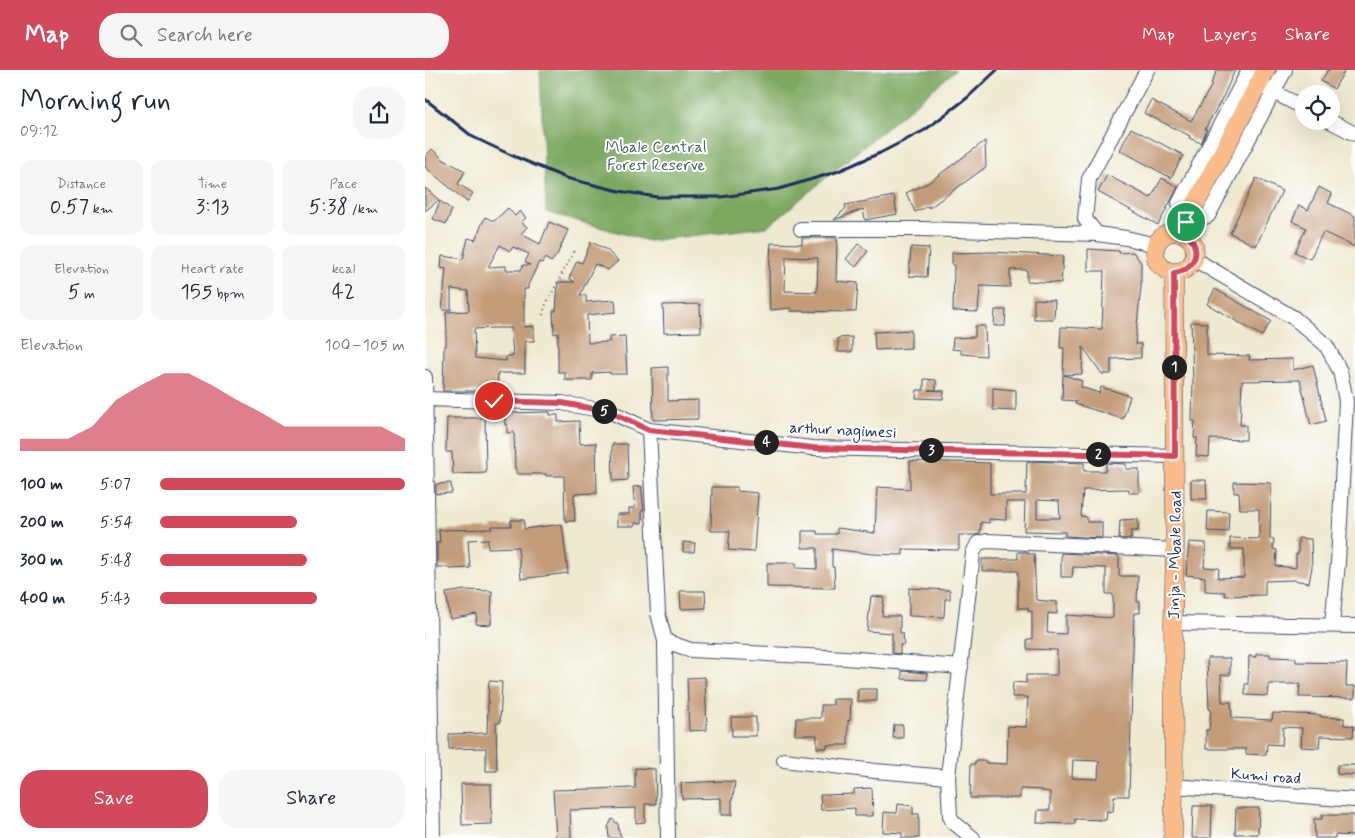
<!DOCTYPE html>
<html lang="en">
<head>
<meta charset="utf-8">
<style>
  :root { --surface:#fff; --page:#f6f6f7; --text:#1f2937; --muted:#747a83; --accent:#d1495b }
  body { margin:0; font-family:Mynerve,sans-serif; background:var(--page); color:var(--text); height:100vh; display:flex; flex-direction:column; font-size:19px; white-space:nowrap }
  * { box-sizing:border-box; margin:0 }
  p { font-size:16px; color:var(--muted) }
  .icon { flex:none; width:28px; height:28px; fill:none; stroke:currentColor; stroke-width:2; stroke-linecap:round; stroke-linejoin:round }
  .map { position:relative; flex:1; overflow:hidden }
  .drawer { display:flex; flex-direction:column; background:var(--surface); width:425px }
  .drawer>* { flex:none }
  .tools { position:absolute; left:870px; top:15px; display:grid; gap:10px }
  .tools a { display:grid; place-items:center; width:45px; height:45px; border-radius:50%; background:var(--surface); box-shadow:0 5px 20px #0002; font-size:25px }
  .pin { position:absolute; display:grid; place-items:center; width:42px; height:42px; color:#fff; margin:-21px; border:2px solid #fff; border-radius:50%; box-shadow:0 1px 5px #0007 }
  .km { position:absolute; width:25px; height:25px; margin:-12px; border-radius:50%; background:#222; color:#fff; font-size:14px; line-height:25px; text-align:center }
  .round { display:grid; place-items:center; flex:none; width:52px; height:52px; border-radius:20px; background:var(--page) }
  .headline { display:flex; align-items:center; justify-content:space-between; height:85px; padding:0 20px }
  h1 { font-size:28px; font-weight:600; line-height:38px }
  .stats { display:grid; grid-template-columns:repeat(3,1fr); gap:8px; height:85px; padding:5px 20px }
  .stats div { display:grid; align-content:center; border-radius:12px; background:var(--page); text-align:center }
  .stats b { font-size:21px; font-weight:600 }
  .stats small { font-size:14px; font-weight:400 }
  .stats p { font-size:14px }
  .chart { height:140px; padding:10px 20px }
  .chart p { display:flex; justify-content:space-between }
  .chart svg { width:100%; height:90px; margin-top:5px; fill:var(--accent); opacity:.7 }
  .cta { display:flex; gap:10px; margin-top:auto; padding:10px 20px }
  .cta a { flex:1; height:58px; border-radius:20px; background:var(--accent); color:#fff; font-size:20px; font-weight:600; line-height:58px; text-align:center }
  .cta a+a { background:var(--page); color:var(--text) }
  ul { padding:0 20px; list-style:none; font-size:16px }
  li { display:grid; grid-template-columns:80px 60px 1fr; align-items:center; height:38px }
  li i { height:12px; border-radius:6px; background:var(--accent) }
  header { display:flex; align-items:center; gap:30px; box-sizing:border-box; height:70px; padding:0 25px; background:var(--accent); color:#fff }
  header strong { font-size:24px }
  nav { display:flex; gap:28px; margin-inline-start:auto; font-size:18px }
  .search { width:350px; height:45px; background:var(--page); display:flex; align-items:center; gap:12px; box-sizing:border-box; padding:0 18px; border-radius:20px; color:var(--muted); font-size:19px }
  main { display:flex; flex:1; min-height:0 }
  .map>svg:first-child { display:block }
  .forest { fill:#7da860; stroke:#4c6c5f }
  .building { fill:#c39c79; fill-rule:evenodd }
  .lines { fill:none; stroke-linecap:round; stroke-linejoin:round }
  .minor-casing { stroke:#3b4b6f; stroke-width:16 }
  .major-casing { stroke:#3b4b6f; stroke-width:19 }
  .path { stroke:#3b4b6f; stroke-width:2; stroke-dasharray:1 4; stroke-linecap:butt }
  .minor { stroke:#fff; stroke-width:14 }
  .major { stroke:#f9bc8a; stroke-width:18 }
  .rail { stroke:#1b2f5e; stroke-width:3 }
  .route-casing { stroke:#fff; stroke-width:10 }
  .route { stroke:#d1495b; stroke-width:6 }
  .labels { text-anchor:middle; stroke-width:4; stroke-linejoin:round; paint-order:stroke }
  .park-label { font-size:16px; fill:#486263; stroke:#fff }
  .street-label { font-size:16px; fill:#1b2f5e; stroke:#fff }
</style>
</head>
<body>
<header>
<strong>Map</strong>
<div class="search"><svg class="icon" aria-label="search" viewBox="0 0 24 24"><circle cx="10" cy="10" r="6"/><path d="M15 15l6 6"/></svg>Search here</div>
<nav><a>Map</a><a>Layers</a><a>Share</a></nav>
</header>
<main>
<section class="drawer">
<div class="headline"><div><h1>Morning run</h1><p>09:12</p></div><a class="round"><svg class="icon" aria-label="share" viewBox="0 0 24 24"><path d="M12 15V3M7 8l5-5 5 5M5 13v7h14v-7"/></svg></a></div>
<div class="stats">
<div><p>Distance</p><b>0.57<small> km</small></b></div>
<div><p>Time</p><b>3:13</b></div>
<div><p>Pace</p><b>5:38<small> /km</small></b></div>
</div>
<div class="stats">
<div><p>Elevation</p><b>5<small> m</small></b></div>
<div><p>Heart rate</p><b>155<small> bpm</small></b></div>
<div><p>kcal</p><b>42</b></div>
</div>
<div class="chart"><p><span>Elevation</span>100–105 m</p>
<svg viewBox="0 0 160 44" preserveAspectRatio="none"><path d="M0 44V38L10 38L20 38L30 32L40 19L50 12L60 6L70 6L80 12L90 19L100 25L110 32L120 32L130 32L140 32L150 32L160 38V44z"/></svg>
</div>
<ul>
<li><b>100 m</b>5:07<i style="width:100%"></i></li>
<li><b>200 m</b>5:54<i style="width:56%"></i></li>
<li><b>300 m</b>5:48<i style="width:60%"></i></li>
<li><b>400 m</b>5:43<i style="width:64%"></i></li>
</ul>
<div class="cta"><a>Save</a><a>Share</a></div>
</section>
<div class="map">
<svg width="930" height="768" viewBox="0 0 930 768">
  <rect width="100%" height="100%" fill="#fff"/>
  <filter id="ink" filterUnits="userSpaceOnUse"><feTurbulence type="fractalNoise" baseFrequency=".02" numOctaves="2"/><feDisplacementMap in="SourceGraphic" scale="10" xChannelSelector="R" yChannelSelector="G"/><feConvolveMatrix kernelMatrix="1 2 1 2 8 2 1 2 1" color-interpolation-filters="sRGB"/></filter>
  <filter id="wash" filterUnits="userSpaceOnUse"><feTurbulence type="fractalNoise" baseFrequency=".0096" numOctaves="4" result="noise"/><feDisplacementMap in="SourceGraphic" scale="20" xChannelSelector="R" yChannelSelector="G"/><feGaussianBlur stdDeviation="1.12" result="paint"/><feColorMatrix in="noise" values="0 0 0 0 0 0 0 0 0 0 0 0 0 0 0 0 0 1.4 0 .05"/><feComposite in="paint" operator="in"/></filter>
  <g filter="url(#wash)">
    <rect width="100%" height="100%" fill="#eee9cf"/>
    <path class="forest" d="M115 0H531L342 157 223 171 121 142Z"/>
    <g id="blocks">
      <path class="building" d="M792 0H810L798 27 780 59 782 60 776 73 764 68 765 66 719 43 726 30 766 51 787 15 786 14Z
        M903 0H920L909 19 896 11Z
        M706 58 758 85 746 108 695 80Z
        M560 71 561 97 504 138V136L490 142 481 123 503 113Z
        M7 79 19 90 40 101 33 114 48 123 42 132 0 97V87Z
        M682 105 726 128 737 108 753 117 733 155 673 122Z
        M831 108 857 121 831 176 805 163Z
        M894 117 907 124 903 133 930 146V177L898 162 885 189 870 182 881 158 867 151 874 135 883 140Z
        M0 118 14 130 0 141Z
        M469 126 472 144 440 150 438 139 409 150 421 138 420 135Z
        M15 131 27 140 21 154 8 149Z
        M83 138 90 146 95 141 101 148 96 152 102 157 96 164 115 174 124 152 143 160 132 185 126 192 120 188 117 193 114 192 103 215V219H99V257L109 256V271H100V303H73L72 321H18L19 276H21V263H22L21 242 44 241 43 221 26 219V240H17L21 199 16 198 17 186 38 189 43 168 50 170 60 147 69 151ZM75 175 85 181 88 177 104 184 100 192 105 195H98L96 200H81V196L63 197ZM67 258H86L88 286H81V291L50 288 49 259Z
        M377 168H412L411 211 433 213 431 242 366 241V238L345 240 344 203 346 173 377 174ZM361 187 393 188 392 222 360 221Z
        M166 172 182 180 193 191 183 200 170 194 155 225H161V232L190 230 191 242 162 245 163 273 184 272V267L200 266 202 304H185V302L167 303V310H140V302H133V263L129 264 128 241H131L133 212H150L144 208 152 191 157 193Z
        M433 174 443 181 431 197 421 189Z
        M486 177 504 178 502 207 484 206Z
        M663 179 694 181V183L708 182 716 193V217L710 274H716V288L686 289V304H677L658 277 657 304 639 305 657 311 656 317 674 323 676 317 705 326 698 349 650 334 651 331 637 330 639 278H635L636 257 677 259 679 201H663Z
        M568 182 638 186 636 213 602 211V200H585V217L555 216 553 242 528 241 529 195H527V183Z
        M790 219 846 251 837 266 782 234Z
        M609 229 630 230 629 249H609Z
        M275 234 276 262 239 263 238 235Z
        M570 240H581L580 256H569Z
        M766 252 782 253V285L825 286 824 290 868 289V300L888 295 901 351 886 355 875 310 817 311 815 355H821V370L785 369 784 387 771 386 772 368H769L770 351H767L768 309Z
        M550 256H560L561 286 536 284V280L527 279 528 268 550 267Z
        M486 260V278L450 280 449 262Z
        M427 267V282H413V268Z
        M243 297V331L273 330V349L228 350 227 298Z
        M499 309 511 310V320H503L519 321 518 329 491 328 492 320H499Z
        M568 318 591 320V341L568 340Z
        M125 342V345H133V352L154 351 155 374 171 373 172 423 149 424 150 451H140L139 406H121V404H92V399H90L89 362 82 363V354L80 355V343Z
        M22 348H60L61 403 28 404 27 382H21Z
        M187 374H202L203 410 188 411Z
        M485 391 565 393V424H601L602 391 659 393V401H681V393L701 394V399H714V423H704V419L658 420 656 446 662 447V452H677V468L640 466V462L599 461 600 432H581V450L564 449V453L556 452 555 464 550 465H534V480L478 479V485L447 484 407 479V497H409L410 518 342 517V493H371V498L392 499V478H377V461H392V464H412V458L450 463 452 417 485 419ZM612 430 634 431 635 448H612Z
        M766 410H781L782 429H766Z
        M809 412 846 413 845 469H849L848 479 852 480 851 496 871 498V484H873V468L886 469 887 497 884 513 869 510 840 511V525L800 526V522L780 521V507L761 505 764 472 781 473 779 497 794 498 793 508 819 507V479H805V468L834 469V439H815L814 423H809Z
        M26 413 27 423 11 424V414Z
        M216 416 219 440H217V453H210V456H192V444H204V438H210L208 417Z
        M287 417H312V421L333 423 329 482 303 480 305 461H286Z
        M783 441 804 442 803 462 782 461Z
        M713 449V461H706V469H694L695 450Z
        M86 450H99V459L137 454 143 503 96 509 93 477 63 478V469L43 470 45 498 24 499V497H12V473H15L14 460 67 459V456H86Z
        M258 472 270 473 269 482H258Z
        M593 482H603V484H609L611 530 632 532V544L623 543 622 563 641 564V545L688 548V524H681V498L648 497 647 507H636V483L694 486V506H713L712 532H715V543H709L704 726H689L688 742 682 741 681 750 650 749V754L612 753 613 740H625V722L617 721V720L595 719V728H545L546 694H550V691H561V693L582 694 583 656 601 657 603 627H587L588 612 601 613V605H632V580L602 579V569H607V541H603V538H593V501H557V489H593ZM648 690 674 691 673 709 647 708Z
        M484 518 525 520V529H520L519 547 484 546Z
        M40 520 67 521 66 555 51 554 52 544 25 549 21 523Z
        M255 521H280L281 538 256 539Z
        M446 526 459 527 457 546H475V563H478L479 575H475V584L467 583V563L442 561Z
        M831 584H845V587L871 588V592L922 593 921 616H930V628L874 627 875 614H844L843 626 820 625V614H823L824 586 831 587Z
        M782 588H805V605H796L797 632H806L807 648 847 650 848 643 896 645V647L919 648V655L929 656 928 667 895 666 894 678 876 677 877 658 858 657 857 675 842 674 841 685 821 684V679H781V660H784L786 639H784Z
        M477 601 502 603V610L477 609Z
        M280 607 282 660 264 661 262 608Z
        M64 611 77 612 75 653H71L72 701H61V678L24 679V664L62 663Z
        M433 619H452V631H432Z
        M408 629H426L425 651 423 650V675H402V678H392V665H370L371 648H396V635H408Z
        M306 647H331V666H307Z
        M469 655H478V668H468Z
        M912 695H930V705L912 704Z
        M210 698 230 699 231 734H220V752L211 753V738L145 740 146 768H131L128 720 210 718Z
        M298 711 310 712 308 728H307V745H296V728L257 729 256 713Z
        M36 714H66L67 754 37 755Z
        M447 718 448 746H430V738L396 740 395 725 429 724V719Z
        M473 734 488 736V744H494V768H477V763L458 762 459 742 472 743Z
        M768 736H787L786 768H767Z
        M811 738H834L833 764H810Z
        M897 745H930V766L910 765V768H890L889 749H897Z
        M187 749 193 754 194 762 197 768H184L183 757Z"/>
    </g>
  </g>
  <g filter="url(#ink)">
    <use href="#blocks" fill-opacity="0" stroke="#3b4b6f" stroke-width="1"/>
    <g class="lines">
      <defs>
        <path id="minor" d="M824 0 754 133 761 152 783 146 860 0
          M841 18 879 38
          M905 51 930 64
          M376 159H496L672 164 701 168 731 175
          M672 164 660 149 664 109 722 0
          M769 189 869 248 901 275 915 301 921 331 913 493 907 555
          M0 307 8 768
          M0 329 137 333 186 342 224 360 388 378 749 386
          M224 360 233 543 240 571 266 580 420 588 536 597
          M748 553 930 556
          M240 571 243 768
          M359 690 450 701 523 707
          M749 716 930 730
          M548 768 528 752 525 746 523 707 548 483 553 473 562 471 750 480"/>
        <path id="major" d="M730 182a20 20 0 1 1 40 0a20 20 0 1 1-40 0Z
          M756 162 841 0
          M748 768 749 716 748 553 750 480 749 203"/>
      </defs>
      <use href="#minor" class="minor-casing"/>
      <use href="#major" class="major-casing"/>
      <path class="path" d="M118 245 120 236 150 180"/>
      <use href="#minor" class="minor"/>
      <use href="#major" class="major"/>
      <path class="rail" d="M0 29 48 67 86 85 141 108 194 121 232 127H296L354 119 411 102 455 83 500 60 542 28 572 0"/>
    </g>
  </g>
  <g class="lines" filter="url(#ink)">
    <defs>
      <path id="route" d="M69 331 137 333 186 342 224 360 388 378 750 386 749 203C773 200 779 172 756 162L761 152"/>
    </defs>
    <use href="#route" class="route-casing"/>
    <use href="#route" class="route"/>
  </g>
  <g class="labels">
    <g class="park-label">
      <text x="231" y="82">Mbale Central<tspan x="231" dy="18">Forest Reserve</tspan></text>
    </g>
    <g class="street-label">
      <text transform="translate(418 359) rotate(3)" y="6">arthur nagimesi</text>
      <text transform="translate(749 485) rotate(-89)" y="6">Jinja - Mbale Road</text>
      <text transform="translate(841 705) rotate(4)" y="6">Kumi road</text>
    </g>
  </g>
</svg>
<div class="tools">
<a><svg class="icon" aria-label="locate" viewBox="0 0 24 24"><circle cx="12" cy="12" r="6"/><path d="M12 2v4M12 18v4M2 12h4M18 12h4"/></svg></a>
</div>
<div class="pin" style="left:761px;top:152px;background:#1e9e55"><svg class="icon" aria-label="arrive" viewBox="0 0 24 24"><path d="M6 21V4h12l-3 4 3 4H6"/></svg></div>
<div class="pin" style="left:69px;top:331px;background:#d93025"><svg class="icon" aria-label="check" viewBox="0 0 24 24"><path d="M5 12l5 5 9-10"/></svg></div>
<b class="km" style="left:749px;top:297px">1</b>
<b class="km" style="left:673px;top:384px">2</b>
<b class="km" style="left:506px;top:380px">3</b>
<b class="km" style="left:341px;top:372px">4</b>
<b class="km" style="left:179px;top:341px">5</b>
</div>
</main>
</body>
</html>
